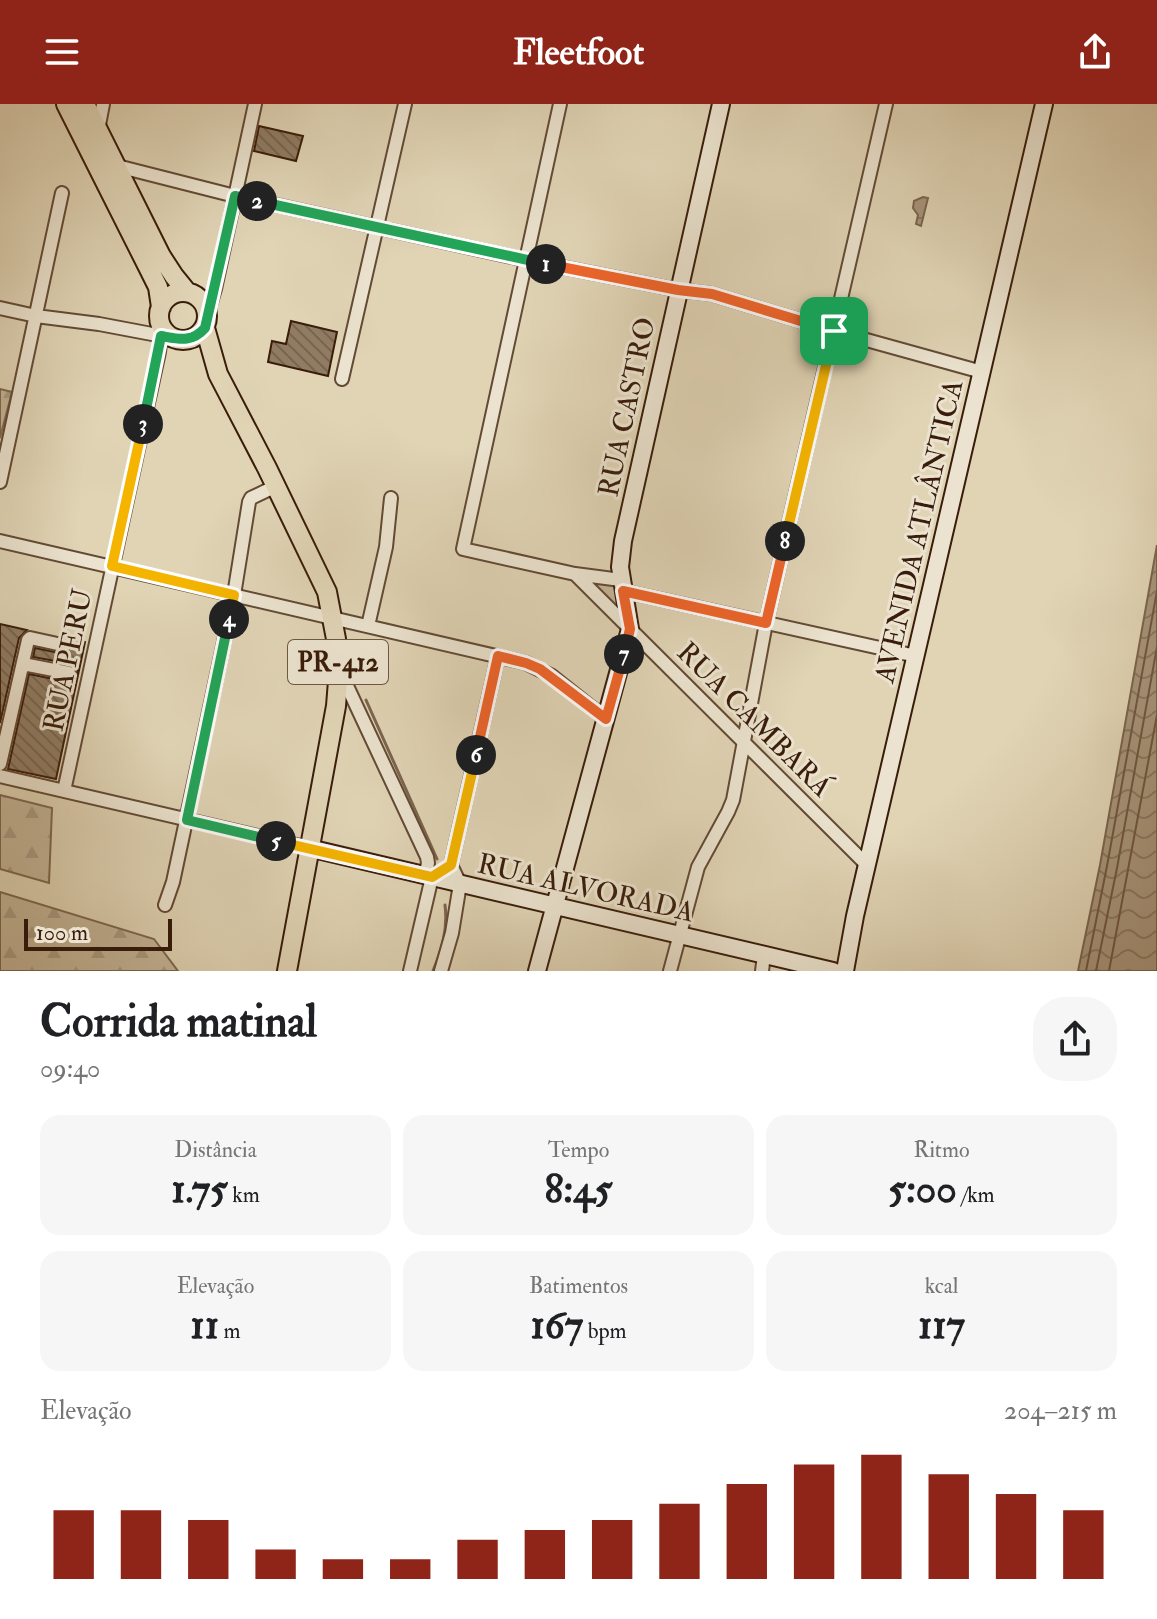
<!DOCTYPE html>
<html lang="pt">
<head>
<meta charset="utf-8">
<style>
  :root { --surface:#fff; --page:#f6f6f6; --text:#202124; --muted:#757577; --accent:#8f2418 }
  body { margin:0; font-family:"IM FELL Double Pica",serif; background:var(--page); color:var(--text); height:100vh; display:flex; flex-direction:column; font-size:30px; white-space:nowrap }
  * { box-sizing:border-box; margin:0 }
  p { font-size:26px; color:var(--muted) }
  .icon { flex:none; width:44px; height:44px; fill:none; stroke:currentColor; stroke-width:2; stroke-linecap:round; stroke-linejoin:round }
  .map { position:relative; height:867px; overflow:hidden }
  .details { display:flex; flex-direction:column; background:var(--surface); flex:1 }
  .details>* { flex:none }
  .scale { position:absolute; left:24px; bottom:20px; width:148px; box-sizing:border-box; padding-left:8px; border:4px solid #391c0a; border-top:0; font-size:22px; line-height:28px; white-space:nowrap; color:#391c0a; -webkit-text-stroke:6px #ebe3cf; paint-order:stroke }
  .pin { position:absolute; display:grid; place-items:center; width:68px; height:68px; color:#fff; margin:-34px; border-radius:16px; box-shadow:0 4px 12px #0006 }
  .km { position:absolute; width:40px; height:40px; margin:-20px; border-radius:50%; background:#222; color:#fff; font-size:22px; line-height:40px; text-align:center }
  .round { display:grid; place-items:center; flex:none; width:84px; height:84px; border-radius:32px; background:var(--page) }
  .summary { display:flex; align-items:center; justify-content:space-between; height:136px; padding:0 40px }
  h1 { font-size:44px; font-weight:700; line-height:60px }
  .figures { display:grid; grid-template-columns:repeat(3,1fr); gap:12px; height:136px; padding:8px 40px }
  .figures div { display:grid; align-content:center; border-radius:20px; background:var(--page); text-align:center }
  .figures b { font-size:40px; font-weight:700 }
  .figures small { font-size:22px; font-weight:400 }
  .figures p { font-size:22px }
  .chart { height:224px; padding:16px 40px }
  .chart p { display:flex; justify-content:space-between }
  .chart svg { width:100%; height:144px; margin-top:8px; stroke:var(--accent); stroke-width:6 }
  header { display:flex; justify-content:space-between; align-items:center; height:104px; padding:0 40px; background:var(--accent); color:#fff; font-size:36px; font-weight:700 }
  .map>svg:first-child { display:block }
  .forest { fill:url(#forest-firs); stroke:#7e6851; stroke-width:2 }
  .park { fill:#c4b598; stroke:#7e6851; stroke-width:2 }
  .water { fill:url(#water-waves); stroke:#7b654e; stroke-width:2 }
  .lines { fill:none; stroke-linecap:round; stroke-linejoin:round }
  .shore { stroke:#705842; stroke-width:2 }
  .stream { stroke:#7b654e; stroke-width:3 }
  .building { fill:url(#building-back-hatch); stroke:#391c0a; stroke-width:2 }
  .street-casing { stroke:#634a35; stroke-width:16 }
  .secondary-casing { stroke:#391c0a; stroke-width:20 }
  .primary-casing { stroke:#391c0a; stroke-width:22 }
  .street { stroke:#ebe3cf; stroke-width:12 }
  .secondary { stroke:#ebe3cf; stroke-width:16 }
  .primary { stroke:#e0d4b5; stroke-width:18 }
  .split-1-casing { stroke:#fff; stroke-width:16 }
  .split-2-casing { stroke:#fff; stroke-width:16 }
  .split-3-casing { stroke:#fff; stroke-width:16 }
  .split-4-casing { stroke:#fff; stroke-width:16 }
  .split-5-casing { stroke:#fff; stroke-width:16 }
  .split-6-casing { stroke:#fff; stroke-width:16 }
  .split-7-casing { stroke:#fff; stroke-width:16 }
  .split-8-casing { stroke:#fff; stroke-width:16 }
  .split-9-casing { stroke:#fff; stroke-width:16 }
  .split-1 { stroke:#f0652b; stroke-width:10 }
  .split-2 { stroke:#22a559; stroke-width:10 }
  .split-3 { stroke:#22a559; stroke-width:10 }
  .split-4 { stroke:#f5b400; stroke-width:10 }
  .split-5 { stroke:#22a559; stroke-width:10 }
  .split-6 { stroke:#f5b400; stroke-width:10 }
  .split-7 { stroke:#f0652b; stroke-width:10 }
  .split-8 { stroke:#f0652b; stroke-width:10 }
  .split-9 { stroke:#f5b400; stroke-width:10 }
  .labels { text-anchor:middle; stroke-width:6; stroke-linejoin:round; paint-order:stroke }
  .shield { fill:#ebe3cf; stroke:#6e5845; stroke-width:2 }
  .shield-label { font-size:26px; font-weight:bold; fill:#391c0a }
  .street-label { font-size:28px; fill:#391c0a; stroke:#ebe3cf }
</style>
</head>
<body>
<header><svg class="icon" aria-label="menu" viewBox="0 0 24 24"><path d="M4 6h16M4 12h16M4 18h16"/></svg>Fleetfoot<svg class="icon" aria-label="share" viewBox="0 0 24 24"><path d="M12 15V3M7 8l5-5 5 5M5 13v7h14v-7"/></svg></header>
<div class="map">
<svg width="1157" height="867" viewBox="0 0 1157 867">
  <defs>
    <pattern id="forest-firs" width="22" height="20" patternUnits="userSpaceOnUse" patternTransform="scale(2)"><rect width="22" height="20" fill="#c4b598"/><path d="M5 1l3.5 6h-7zM16 11l3.5 6h-7z" fill="#a99b82"/></pattern>
    <pattern id="water-waves" width="16" height="10" patternUnits="userSpaceOnUse" patternTransform="scale(2)"><rect width="16" height="10" fill="#a7957b"/><path d="M0 5q4-4 8 0t8 0" fill="none" stroke="#897963"/></pattern>
    <pattern id="building-back-hatch" width="6" height="6" patternUnits="userSpaceOnUse" patternTransform="scale(2)"><rect width="6" height="6" fill="#907c63"/><path d="M-1 5l2 2M0 0l6 6M5-1l2 2" fill="none" stroke="#776550"/></pattern>
  </defs>
  <rect width="100%" height="100%" fill="#e0d4b5"/>
  <filter id="stains"><feTurbulence type="fractalNoise" baseFrequency=".0025" numOctaves="4"/><feColorMatrix values="0 0 0 0 .2 0 0 0 0 .09 0 0 0 0 .02 0 0 0 .5 -.17"/></filter>
  <radialGradient id="worn" r=".72"><stop offset=".6" stop-color="#630" stop-opacity="0"/><stop offset="1" stop-color="#630" stop-opacity=".3"/></radialGradient>
  <path class="forest" d="M0 285 12 288 0 334Z
    M0 691 52 704 49 779 0 765Z
    M0 788 154 835 178 867H0Z"/>
  <path class="park" d="M589 476 617 480 623 512Z"/>
  <path class="water" d="M923 93 928 94 921 122 916 120 918 111 913 104 914 97Z
    M1157 441V867H1078L1100 761Z"/>
  <g class="lines">
    <path class="shore" d="M1086 867 1107 762 1157 487
      M1096 867 1117 764 1157 543
      M1109 867 1157 611"/>
    <path class="stream" d="M366 596 437 755
      M433 867C442 845 448 825 445 801"/>
  </g>
  <path class="building" d="M259 22 303 32 296 57 254 47Z
    M291 217 337 228 328 272 268 258 272 237 286 240Z
    M0 520 27 526 19 534 0 619Z
    M68 535 85 538 56 675 8 665 29 570 68 578 75 575 78 571 77 565 71 560 33 553 35 544 64 550 71 544Z"/>
  <g class="lines">
    <defs>
      <path id="street" d="M560 0 463 445 575 470 621 476
        M98 26 103 0
        M117 62 235 92 526 156 678 186 712 190 834 227 982 268
        M0 204 36 212 99 220 173 234
        M208 208 215 185 255 0
        M342 275 405 0
        M0 378 62 89
        M0 437 526 559 552 572 606 615
        M575 470 867 761
        M623 487 916 552
        M368 522 386 443 391 394
        M23 560 69 569
        M340 567 427 753 428 759 425 772
        M0 660 28 536 30 534 62 541
        M0 672 309 744
        M64 687 159 248 162 224
        M165 801 173 778 234 491 249 398 251 394 276 382
        M410 867 432 773 439 769
        M441 867 452 829 460 780 451 761 498 552
        M670 867 698 763 728 708 733 696 766 519 886 0
        M762 867 764 851"/>
      <path id="secondary" d="M309 744 833 867
        M537 867 630 525 620 463 623 437 721 0
        M845 867 855 812 1044 0"/>
      <path id="primary" d="M66 0 148 163 158 183 161 203
        M85 0 161 152 174 172 187 188
        M159 212a24 24 0 1 1 48 0a24 24 0 1 1-48 0Z
        M205 224 218 270 267 364 327 488 336 535 339 564 336 602 287 867"/>
    </defs>
    <use href="#street" class="street-casing"/>
    <use href="#secondary" class="secondary-casing"/>
    <use href="#primary" class="primary-casing"/>
    <use href="#street" class="street"/>
    <use href="#secondary" class="secondary"/>
    <use href="#primary" class="primary"/>
  </g>
  <g class="lines">
    <defs>
      <path id="split-1" d="M546 160 678 186 712 190 834 227"/>
      <path id="split-2" d="M257 97 546 160"/>
      <path id="split-3" d="M143 320 161 232C179 235 192 239 205 224L235 92 257 97"/>
      <path id="split-4" d="M143 320 112 462 234 491 229 515"/>
      <path id="split-5" d="M229 515 187 716 276 737"/>
      <path id="split-6" d="M276 737 432 773 451 761 476 651"/>
      <path id="split-7" d="M476 651 498 552 526 559 540 565 606 615 624 550"/>
      <path id="split-8" d="M624 550 630 525 623 487 766 519 785 437"/>
      <path id="split-9" d="M785 437 834 227"/>
    </defs>
    <use href="#split-1" class="split-1-casing"/>
    <use href="#split-2" class="split-2-casing"/>
    <use href="#split-3" class="split-3-casing"/>
    <use href="#split-4" class="split-4-casing"/>
    <use href="#split-5" class="split-5-casing"/>
    <use href="#split-6" class="split-6-casing"/>
    <use href="#split-7" class="split-7-casing"/>
    <use href="#split-8" class="split-8-casing"/>
    <use href="#split-9" class="split-9-casing"/>
    <use href="#split-1" class="split-1"/>
    <use href="#split-2" class="split-2"/>
    <use href="#split-3" class="split-3"/>
    <use href="#split-4" class="split-4"/>
    <use href="#split-5" class="split-5"/>
    <use href="#split-6" class="split-6"/>
    <use href="#split-7" class="split-7"/>
    <use href="#split-8" class="split-8"/>
    <use href="#split-9" class="split-9"/>
  </g>
  <g class="labels">
    <rect class="shield" x="288" y="536" width="100" height="44" rx="6"/>
    <g class="shield-label">
      <text x="338" y="567">PR-412</text>
    </g>
    <g class="street-label">
      <text transform="translate(626 303) rotate(-78)" y="10">RUA CASTRO</text>
      <text transform="translate(918 427) rotate(-77)" y="10">AVENIDA ATLÂNTICA</text>
      <text transform="translate(67 556) rotate(-78)" y="10">RUA PERU</text>
      <text transform="translate(755 615) rotate(45)" y="10">RUA CAMBARÁ</text>
      <text transform="translate(586 783) rotate(13)" y="10">RUA ALVORADA</text>
    </g>
  </g>
  <rect width="100%" height="100%" filter="url(#stains)"/>
  <rect width="100%" height="100%" fill="url(#worn)"/>
</svg>
<div class="scale">100 m</div>
<div class="pin" style="left:834px;top:227px;background:#1e9e55"><svg class="icon" aria-label="arrive" viewBox="0 0 24 24"><path d="M6 21V4h12l-3 4 3 4H6"/></svg></div>
<b class="km" style="left:546px;top:160px">1</b>
<b class="km" style="left:257px;top:97px">2</b>
<b class="km" style="left:143px;top:320px">3</b>
<b class="km" style="left:229px;top:515px">4</b>
<b class="km" style="left:276px;top:737px">5</b>
<b class="km" style="left:476px;top:651px">6</b>
<b class="km" style="left:624px;top:550px">7</b>
<b class="km" style="left:785px;top:437px">8</b>
</div>
<section class="details">
<div class="summary"><div><h1>Corrida matinal</h1><p>09:40</p></div><a class="round"><svg class="icon" aria-label="share" viewBox="0 0 24 24"><path d="M12 15V3M7 8l5-5 5 5M5 13v7h14v-7"/></svg></a></div>
<div class="figures">
<div><p>Distância</p><b>1.75<small> km</small></b></div>
<div><p>Tempo</p><b>8:45</b></div>
<div><p>Ritmo</p><b>5:00<small> /km</small></b></div>
</div>
<div class="figures">
<div><p>Elevação</p><b>11<small> m</small></b></div>
<div><p>Batimentos</p><b>167<small> bpm</small></b></div>
<div><p>kcal</p><b>117</b></div>
</div>
<div class="chart"><p><span>Elevação</span>204–215 m</p>
<svg viewBox="0 0 160 44" preserveAspectRatio="none"><path d="M5 44V23M15 44V23M25 44V26M35 44V35M45 44V38M55 44V38M65 44V32M75 44V29M85 44V26M95 44V21M105 44V15M115 44V9M125 44V6M135 44V12M145 44V18M155 44V23"/></svg>
</div>
</section>
</body>
</html>
